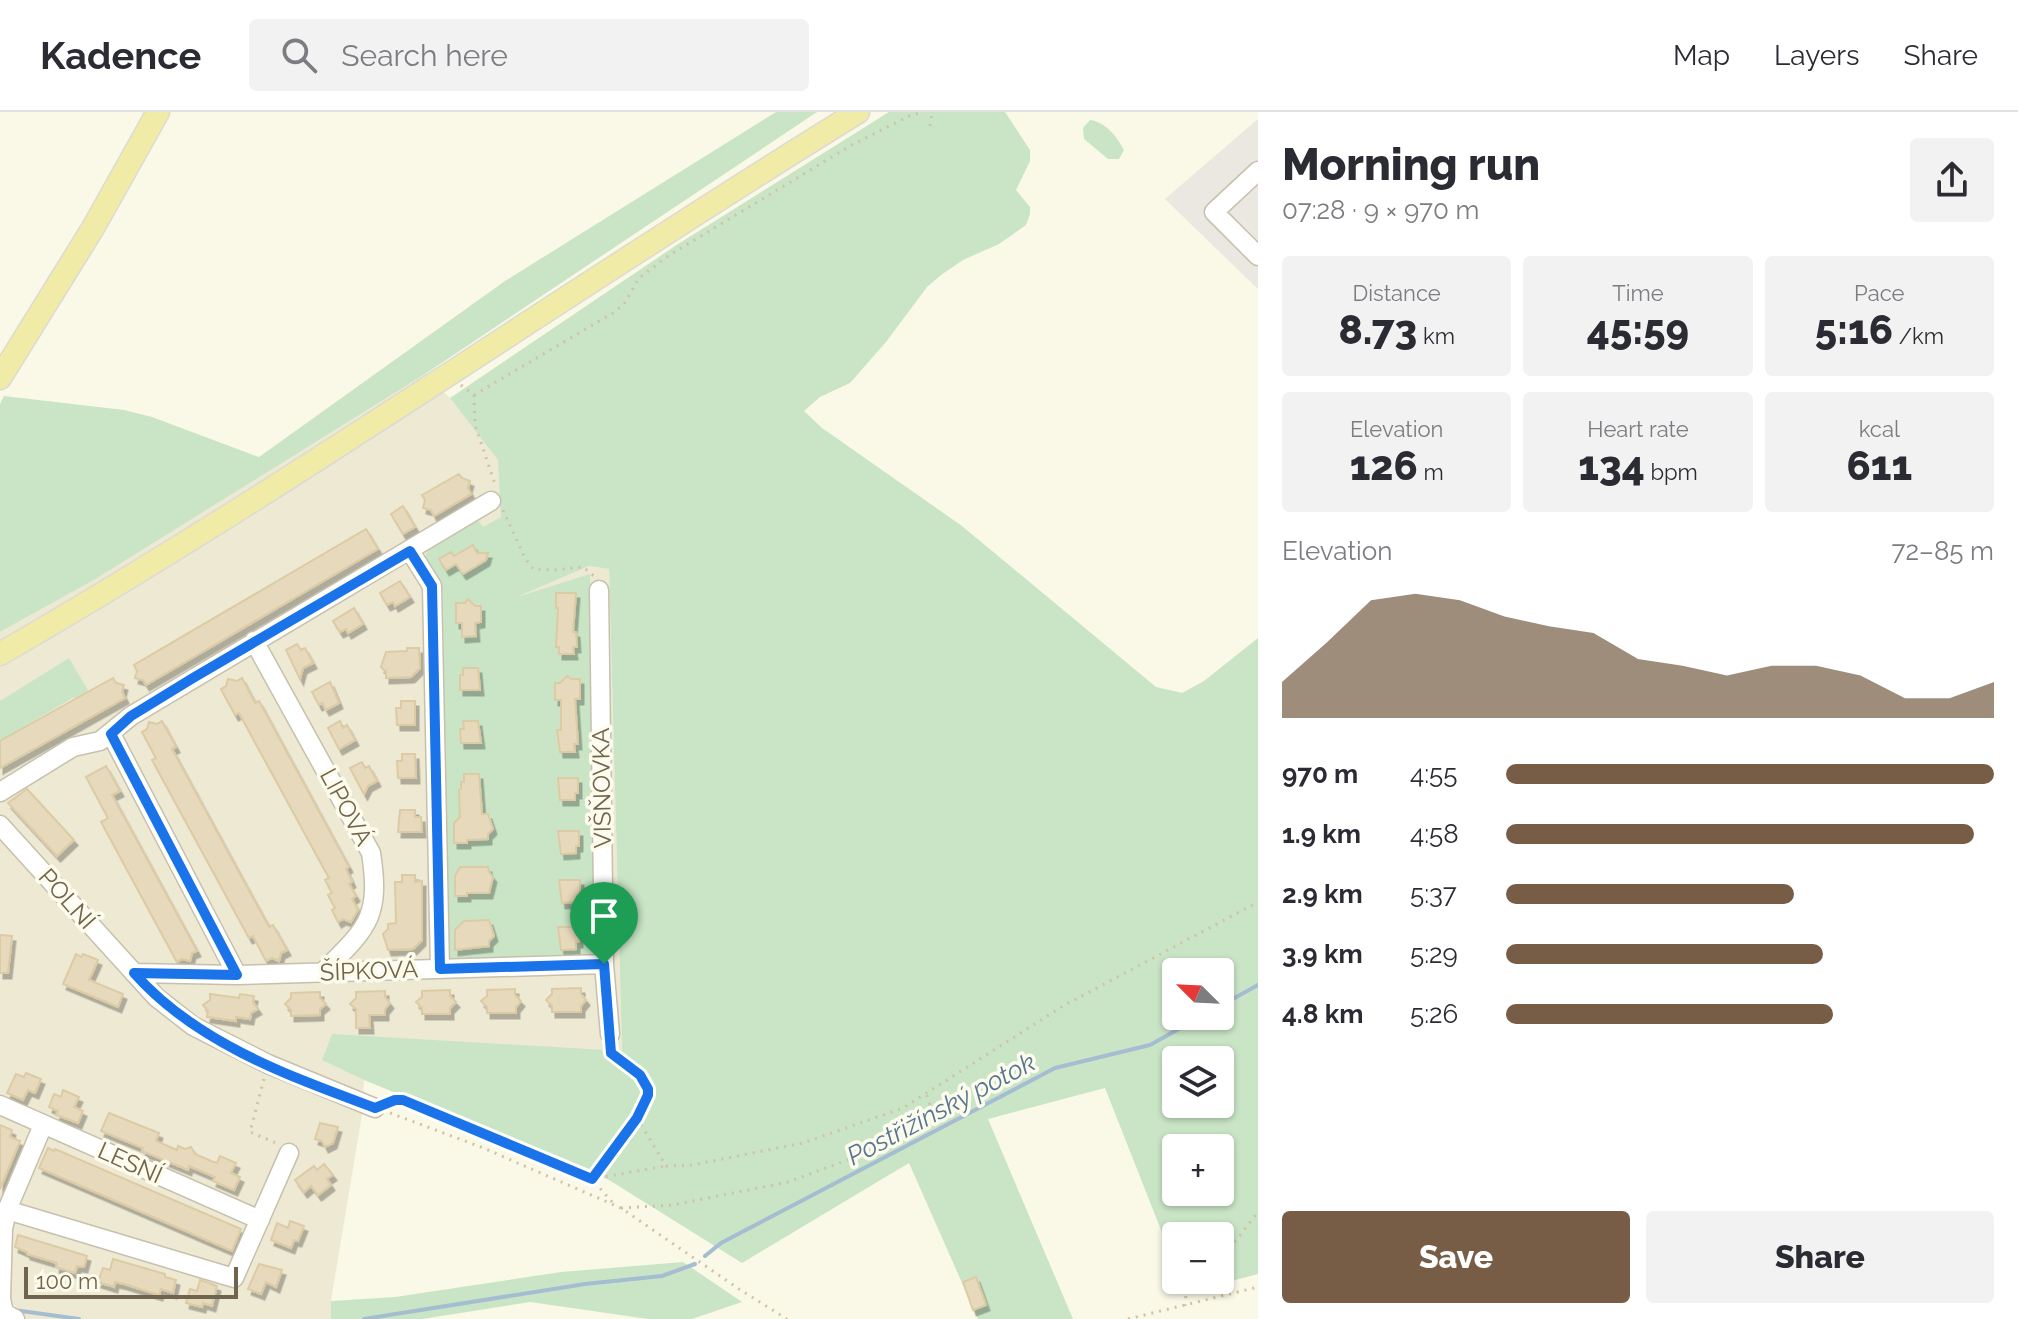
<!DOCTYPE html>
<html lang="en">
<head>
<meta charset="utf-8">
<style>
  :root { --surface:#fff; --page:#f2f2f3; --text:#2b2b33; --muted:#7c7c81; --line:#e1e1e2; --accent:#775d45 }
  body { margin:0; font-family:Raleway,sans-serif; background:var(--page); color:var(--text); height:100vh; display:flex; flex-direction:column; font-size:30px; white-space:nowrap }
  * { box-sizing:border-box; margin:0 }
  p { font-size:26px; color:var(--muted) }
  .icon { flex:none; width:44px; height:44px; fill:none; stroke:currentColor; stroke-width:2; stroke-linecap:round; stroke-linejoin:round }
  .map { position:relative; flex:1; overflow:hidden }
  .sheet { display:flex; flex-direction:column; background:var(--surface); width:760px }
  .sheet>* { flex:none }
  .needle { width:52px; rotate:294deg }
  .fabs { position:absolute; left:1162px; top:846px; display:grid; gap:16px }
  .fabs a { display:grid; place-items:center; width:72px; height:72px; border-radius:8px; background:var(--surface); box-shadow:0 2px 6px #0004; font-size:40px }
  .scale { position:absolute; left:24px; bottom:20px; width:214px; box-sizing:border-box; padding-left:8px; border:4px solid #70644e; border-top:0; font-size:22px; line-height:28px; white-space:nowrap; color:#70644e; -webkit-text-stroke:6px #fdfbec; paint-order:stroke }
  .pin { position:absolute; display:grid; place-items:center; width:68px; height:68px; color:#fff; margin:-82px -34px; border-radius:50% 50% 50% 0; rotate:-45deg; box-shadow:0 0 8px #0007 }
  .pin .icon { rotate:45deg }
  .round { display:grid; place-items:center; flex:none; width:84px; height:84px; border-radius:8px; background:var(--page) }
  .headline { display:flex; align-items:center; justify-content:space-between; height:136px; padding:0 24px }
  h1 { font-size:44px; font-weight:800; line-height:60px }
  .figures { display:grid; grid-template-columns:repeat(3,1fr); gap:12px; height:136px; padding:8px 24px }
  .figures div { display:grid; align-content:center; border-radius:8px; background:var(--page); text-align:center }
  .figures b { font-size:40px; font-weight:800 }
  .figures small { font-size:22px; font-weight:400 }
  .figures p { font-size:22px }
  .chart { height:224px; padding:16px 24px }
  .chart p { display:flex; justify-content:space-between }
  .chart svg { width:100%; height:144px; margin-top:8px; fill:var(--accent); opacity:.7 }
  .cta { display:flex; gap:16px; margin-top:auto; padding:16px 24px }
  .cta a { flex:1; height:92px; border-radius:8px; background:var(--accent); color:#fff; font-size:32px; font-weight:800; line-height:92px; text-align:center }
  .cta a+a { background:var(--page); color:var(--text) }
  ul { padding:0 24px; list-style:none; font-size:26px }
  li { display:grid; grid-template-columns:128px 96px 1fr; align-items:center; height:60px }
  li i { height:20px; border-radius:10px; background:var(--accent) }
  header { display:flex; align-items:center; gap:48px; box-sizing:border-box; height:112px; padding:0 40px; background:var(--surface); border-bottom:2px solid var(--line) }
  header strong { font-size:38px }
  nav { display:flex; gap:44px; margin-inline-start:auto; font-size:28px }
  .search { width:560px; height:72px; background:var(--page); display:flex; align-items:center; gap:20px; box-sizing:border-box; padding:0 28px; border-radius:8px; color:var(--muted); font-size:30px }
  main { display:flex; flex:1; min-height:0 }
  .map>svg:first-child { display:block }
  .residential { fill:#ede9d3 }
  .industrial { fill:#eae8e0 }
  .green { fill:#cae5c6; fill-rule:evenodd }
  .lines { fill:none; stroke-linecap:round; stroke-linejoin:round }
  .stream { stroke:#a5bdd1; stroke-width:4 }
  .building { fill:#e7dabc; stroke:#dccba4; stroke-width:2; filter:url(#shadow) }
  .minor-casing { stroke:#c7c0ac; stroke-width:21 }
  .major-casing { stroke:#dddad5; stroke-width:25 }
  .path { stroke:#d0c3a5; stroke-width:3; stroke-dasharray:2 6; stroke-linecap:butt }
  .minor { stroke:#fff; stroke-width:18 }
  .major { stroke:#f0eba6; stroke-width:22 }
  .route-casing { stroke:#fff; stroke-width:16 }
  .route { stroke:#1a73e8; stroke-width:10 }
  .labels { text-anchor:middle; stroke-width:7; stroke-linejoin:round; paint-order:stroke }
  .street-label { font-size:24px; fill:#70644e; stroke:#fdfbec }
  .water-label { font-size:26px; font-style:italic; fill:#557694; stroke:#fdfbec }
</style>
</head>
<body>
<header>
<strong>Kadence</strong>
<div class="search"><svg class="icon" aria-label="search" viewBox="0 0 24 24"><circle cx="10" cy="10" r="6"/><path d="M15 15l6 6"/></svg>Search here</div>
<nav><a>Map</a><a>Layers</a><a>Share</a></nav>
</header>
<main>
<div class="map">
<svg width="1258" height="1207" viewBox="0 0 1258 1207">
  <defs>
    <filter id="shadow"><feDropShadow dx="3.5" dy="5.5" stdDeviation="0" flood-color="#0004"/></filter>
  </defs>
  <rect width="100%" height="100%" fill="#faf8e6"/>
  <path class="residential" d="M425 262 450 286 499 348 505 490 589 454 609 457 622 940 332 923 323 948 364 968 362 1002 331 1188V1207H0V520L94 468Z"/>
  <path class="industrial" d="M1258 7V177L1165 87Z"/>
  <path class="green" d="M776 0H817L425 262 94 468 0 520V292L4 284 124 298 152 305 259 345 505 169Z
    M889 0H1005L1030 38V49L1016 78 1030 95V102L1026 113 999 132 963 148 941 163 927 175 886 230 850 271 820 285 804 299 822 316 962 414 1156 575 1182 581 1204 569 1258 526V1162L1186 1181 1181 1168H1220V1124H1176V1156L1105 976 988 1007 1073 1207H978L909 1051 742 1151 609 1068 364 968 322 948 332 922 622 939 609 457 589 454 517 485 590 462 596 840 593 846 448 852 443 481C434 466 418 450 430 434L477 406 483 415 501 405 498 348 450 286 675 134ZM1176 860H1220V904H1176ZM1176 948H1220V992H1176ZM1176 1036H1220V1080H1176Z
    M1090 8C1106 10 1117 25 1124 38L1119 47H1108L1084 27 1083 16Z
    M69 546 89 580 76 587 74 585 0 629V589Z
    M683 1150 742 1190 692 1207H648L530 1190 422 1207H331V1189L395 1185 561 1160Z"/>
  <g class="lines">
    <path class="stream" d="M1220 894 1258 873
      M705 1144 721 1131 1055 956 1150 933 1202 904
      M14 1198 79 1207
      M364 1207 585 1172 662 1164 695 1152"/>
  </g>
  <path class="building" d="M459 362 462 366 470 369 468 376 471 382 434 404 431 398 423 396 425 388 422 383Z
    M403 394 415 415 403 422 391 402Z
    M366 417 378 437 146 573 143 568 135 566 137 559 134 553Z
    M473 433 477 441H488L486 448 463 462 456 452 446 458 439 447 451 440 454 444Z
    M400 469 410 485 395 494 393 490 387 493 380 481Z
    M556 481H576L573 520H576L577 535H573L574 542H559V535H556L558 496H556Z
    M468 487 475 494H481V510L475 511 476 524 462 525V511H456V491H465Z
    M354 496 363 512 348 521 346 517 340 520 333 509Z
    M297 532 301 538 305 536 313 551 303 556 300 567 286 538Z
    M407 536H419L420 556 411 565 386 566V560L381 555 386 540 407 539Z
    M463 556H478L480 578H460V563H463Z
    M567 564 571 567H580V587H575L578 632H574L575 640H560L557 618H561V588H555V571H560Z
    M113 566 116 571 124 573 122 580 125 586 0 656V629Z
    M242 566 255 591 259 589 349 755 346 757 352 770 349 772 356 784 352 787 358 798 351 810 343 807 338 810 332 798 335 796 328 783 332 781 325 768 329 766 239 601 235 603 221 577 226 574 228 567 237 569Z
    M330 570 339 591 326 598 322 591 319 593 312 580Z
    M401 589H415V613H397L396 596H401Z
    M162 609 176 635 172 637 241 764 269 815 273 813 287 838 281 841 279 849 272 846 266 849 253 824 249 826 152 648 156 646 142 620 147 617 149 610 157 612Z
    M340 609 343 616 347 613 355 628 339 637 328 616Z
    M463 609H478L481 631H461L460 617H464Z
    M402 642H415L416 666H398L397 649H402Z
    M362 650 365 656 369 654 377 669 368 674 364 682 350 656Z
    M106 654 120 679 112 683 197 839 192 841 190 849 182 847 177 850 101 710 108 706 86 665Z
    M464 662H479L482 702H488L493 717 488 722V727L467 728V731H454V711L460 705 459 678 461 677V670H464Z
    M558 666H578V681H575V688H560Z
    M27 677 74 728 57 744 8 691Z
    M400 698H415V705H421L422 720H398Z
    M558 719H579V734H576V741L561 742Z
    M460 755H488L489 760 493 765 489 781H467V784H455V764Z
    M402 763H415V770L422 769V828L413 837 388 838 383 822 388 817V812L396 811 395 770H402Z
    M559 768H580V783H577V790L562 791Z
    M489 808 494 824 489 829V834L455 838V818L464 809Z
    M558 815H579V830H576V837L561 838Z
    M0 823 12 824 8 861H0Z
    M76 842 81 845 83 842 98 848 89 868 123 882 118 895 63 872Z
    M581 876V882L586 888 581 894V900H552V894L546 888 552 882V877Z
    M515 877V883L521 889 516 895V901H487V895L481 889 487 884V878Z
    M450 878V884L456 890 450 896V902H422V896L416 890 422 885V879Z
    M385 879V885L390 891 385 897V903H369L370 916H356V897L350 892 356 886V880Z
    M320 880V886L326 892 320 897V903L291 904V898L285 892 291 886V881Z
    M210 882 239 886 240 882 254 884 253 890 258 897 251 901 250 907 236 905V909L207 905 208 899 203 893 210 888Z
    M26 961 41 967 35 981 28 978 23 988 7 981 16 962 24 965Z
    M63 978 79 985 74 995 83 999 78 1011 56 1003 58 999 49 995 54 982 61 985Z
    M109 1001 159 1021 156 1029 177 1038 178 1034 185 1037 191 1035 195 1042 211 1049 217 1051 220 1044 236 1051 231 1061 240 1065 234 1078 213 1069 215 1065 189 1054 188 1058 142 1039 143 1036 101 1019Z
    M320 1011 338 1015 333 1031 325 1035 322 1029 315 1027Z
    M0 1013 12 1018 10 1025 20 1029 0 1077Z
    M48 1036 54 1039 55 1037 241 1117 232 1139 39 1056Z
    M324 1052 333 1063 327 1067 331 1073 318 1083 311 1074 304 1080 295 1068 314 1054 317 1058Z
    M290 1109 304 1114 298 1129 294 1128 291 1136 271 1128 277 1111 288 1116Z
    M18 1123 87 1144 84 1155 77 1154 75 1161 56 1155 57 1151 27 1142V1140L15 1135Z
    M113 1147 165 1162V1165L176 1168 173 1181 161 1177 159 1183 124 1172 115 1170 114 1175 98 1170 103 1156 110 1158Z
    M259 1152 282 1158 276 1175 266 1170 261 1182 248 1177Z
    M976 1165 986 1193 973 1198 963 1170Z
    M200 1168 217 1174 212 1194 203 1191 202 1195 186 1191 190 1177 197 1179Z"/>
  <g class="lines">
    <defs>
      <path id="minor" d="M1258 59 1214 100 1258 144
        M410 439 432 474 440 857
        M599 478 604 852 610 922
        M254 529 371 741C381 806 367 816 323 860
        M111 622 237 863
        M0 680 73 635 100 629 131 604 491 389
        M0 713 156 885 193 914 268 952 375 996
        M134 861 237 863 604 852
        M0 993 260 1108
        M7 1098 234 1166 289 1041
        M15 1207 4 1201 1 1187 3 1117 7 1098 43 1013"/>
      <path id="major" d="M0 266 93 116 158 0
        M0 542C293 373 570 177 858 0"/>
    </defs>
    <use href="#minor" class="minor-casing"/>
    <use href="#major" class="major-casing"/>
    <path class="path" d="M930 14 932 0
      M461 273 474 283
      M474 283 613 201 624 192 639 166 668 144 850 34 909 4 923 0
      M474 283 475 313 496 375
      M503 398 525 446 533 457 554 458 583 455 594 464
      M610 937C617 952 633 953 642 966 645 971 649 977 648 983 644 1003 606 1048 592 1067L613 1091
      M264 967 250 1020 276 1031
      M390 990 403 988 592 1067 665 1054
      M390 1001 481 1035 621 1096 739 1177 787 1207
      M637 1006 666 1054 692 1053 803 1031 903 996 1063 894 1258 790
      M621 1096 673 1093 788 1070 899 1029 931 1013V996L926 981
      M1220 1149 1258 1100
      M1185 1194 1186 1182 1199 1168
      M1128 1207 1258 1175"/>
    <use href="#minor" class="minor"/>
    <use href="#major" class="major"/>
  </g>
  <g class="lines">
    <defs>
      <path id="route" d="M410 439 432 474 440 857 604 852 611 941 640 963 648 977V983L637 1006 592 1067 403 988H395L375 996C289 964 196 931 134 861L237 863 111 622 131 604 193 566Z"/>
    </defs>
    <use href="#route" class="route-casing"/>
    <use href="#route" class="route"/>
  </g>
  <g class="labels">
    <g class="street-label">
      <text transform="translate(602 676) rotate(-91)" y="8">VIŠŇOVKA</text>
      <text transform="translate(346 695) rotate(62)" y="8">LIPOVÁ</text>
      <text transform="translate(67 787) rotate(48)" y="8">POLNÍ</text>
      <text transform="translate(369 859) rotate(-2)" y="8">ŠÍPKOVÁ</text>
      <text transform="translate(130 1051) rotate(24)" y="8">LESNÍ</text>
    </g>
    <g class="water-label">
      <text transform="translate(941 997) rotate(-28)" y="9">Postřižínský potok</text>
    </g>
  </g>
</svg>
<div class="fabs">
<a><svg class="needle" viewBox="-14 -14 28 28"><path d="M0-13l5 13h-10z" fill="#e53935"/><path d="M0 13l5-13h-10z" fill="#7c7c81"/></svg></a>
<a><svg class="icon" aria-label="layers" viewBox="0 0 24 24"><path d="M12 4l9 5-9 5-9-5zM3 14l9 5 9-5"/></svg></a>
<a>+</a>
<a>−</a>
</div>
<div class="scale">100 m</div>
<div class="pin" style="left:604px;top:852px;background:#1e9e55"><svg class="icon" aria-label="arrive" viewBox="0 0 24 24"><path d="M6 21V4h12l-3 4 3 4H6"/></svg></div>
</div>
<section class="sheet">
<div class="headline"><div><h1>Morning run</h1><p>07:28 · 9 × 970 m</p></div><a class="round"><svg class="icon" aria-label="share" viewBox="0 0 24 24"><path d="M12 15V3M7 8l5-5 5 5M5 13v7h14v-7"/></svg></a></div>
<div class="figures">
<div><p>Distance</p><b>8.73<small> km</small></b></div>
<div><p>Time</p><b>45:59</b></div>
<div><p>Pace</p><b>5:16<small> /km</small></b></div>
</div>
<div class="figures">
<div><p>Elevation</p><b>126<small> m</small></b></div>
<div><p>Heart rate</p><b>134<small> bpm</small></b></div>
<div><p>kcal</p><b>611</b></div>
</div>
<div class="chart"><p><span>Elevation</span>72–85 m</p>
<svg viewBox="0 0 160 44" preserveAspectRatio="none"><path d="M0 44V33L10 21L20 8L30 6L40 8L50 13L60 16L70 18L80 26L90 28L100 31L110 28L120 28L130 31L140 38L150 38L160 33V44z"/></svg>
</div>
<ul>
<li><b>970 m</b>4:55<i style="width:100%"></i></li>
<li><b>1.9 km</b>4:58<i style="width:96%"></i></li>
<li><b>2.9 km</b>5:37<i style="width:59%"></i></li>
<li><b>3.9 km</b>5:29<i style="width:65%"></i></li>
<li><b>4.8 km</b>5:26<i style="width:67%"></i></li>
</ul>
<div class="cta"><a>Save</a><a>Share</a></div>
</section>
</main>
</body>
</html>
